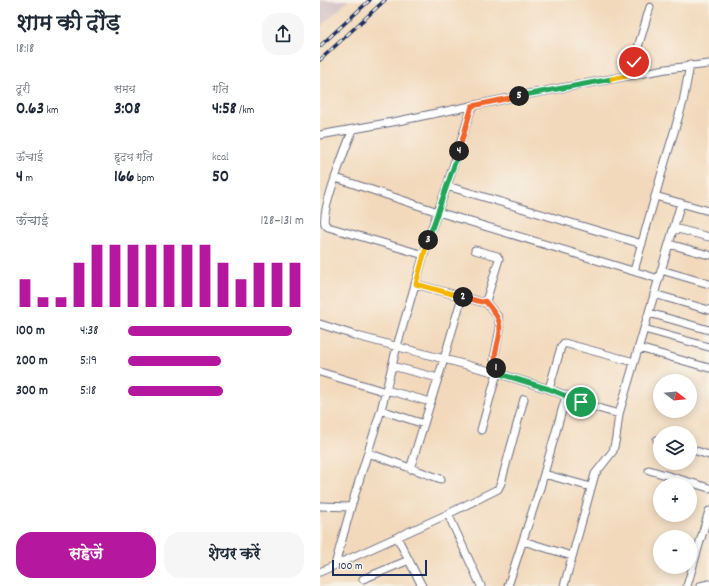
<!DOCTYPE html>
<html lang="hi">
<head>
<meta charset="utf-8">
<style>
  :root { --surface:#fff; --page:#f6f6f7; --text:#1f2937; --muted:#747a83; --accent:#b5179e }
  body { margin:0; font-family:Dekko,"Playpen Sans Deva",sans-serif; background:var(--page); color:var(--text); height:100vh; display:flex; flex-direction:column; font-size:15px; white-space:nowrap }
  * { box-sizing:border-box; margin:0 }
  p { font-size:13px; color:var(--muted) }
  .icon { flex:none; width:22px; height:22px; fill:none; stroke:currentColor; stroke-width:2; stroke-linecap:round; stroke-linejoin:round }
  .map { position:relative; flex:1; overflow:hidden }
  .panel { display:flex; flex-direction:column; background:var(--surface); width:320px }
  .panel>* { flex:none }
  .needle { width:26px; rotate:106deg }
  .fabs { position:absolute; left:333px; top:374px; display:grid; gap:8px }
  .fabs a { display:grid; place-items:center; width:44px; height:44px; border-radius:50%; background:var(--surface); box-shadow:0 2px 10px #0003; font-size:20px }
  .scale { position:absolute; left:12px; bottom:10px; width:95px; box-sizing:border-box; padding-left:4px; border:2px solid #1b2f5e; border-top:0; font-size:11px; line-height:14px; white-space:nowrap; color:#1b2f5e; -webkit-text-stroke:3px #f7f3e8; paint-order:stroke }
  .pin { position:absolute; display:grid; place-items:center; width:34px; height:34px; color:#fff; margin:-17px; border:2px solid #fff; border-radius:50%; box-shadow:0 1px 4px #0007 }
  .km { position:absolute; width:20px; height:20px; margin:-10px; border-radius:50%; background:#222; color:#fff; font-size:11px; line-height:20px; text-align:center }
  .round { display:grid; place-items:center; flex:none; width:42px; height:42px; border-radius:16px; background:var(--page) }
  .headline { display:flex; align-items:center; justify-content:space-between; height:68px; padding:0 16px }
  h1 { font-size:22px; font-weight:700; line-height:30px }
  .figures { display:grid; grid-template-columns:repeat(3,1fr); gap:6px; height:68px; padding:4px 16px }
  .figures div { display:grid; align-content:center }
  .figures b { font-size:17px; font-weight:700 }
  .figures small { font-size:11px; font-weight:400 }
  .figures p { font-size:11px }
  .chart { height:112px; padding:8px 16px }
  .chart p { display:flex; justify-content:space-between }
  .chart svg { width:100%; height:72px; margin-top:4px; stroke:var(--accent); stroke-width:6 }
  .cta { display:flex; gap:8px; margin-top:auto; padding:8px 16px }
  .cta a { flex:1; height:46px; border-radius:16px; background:var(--accent); color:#fff; font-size:16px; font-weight:700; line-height:46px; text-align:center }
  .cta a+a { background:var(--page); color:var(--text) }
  ul { padding:0 16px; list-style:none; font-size:13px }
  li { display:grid; grid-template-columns:64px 48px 1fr; align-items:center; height:30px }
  li i { height:10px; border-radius:5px; background:var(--accent) }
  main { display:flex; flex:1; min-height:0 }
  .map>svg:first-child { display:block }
  .industrial { fill:#d2bec2 }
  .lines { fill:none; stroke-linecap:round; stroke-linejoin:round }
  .minor-casing { stroke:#676a7f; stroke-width:9 }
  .minor { stroke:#fff; stroke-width:7 }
  .rail-casing { stroke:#1b2f5e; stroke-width:3.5 }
  .rail { stroke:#f7f3e8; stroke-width:2; stroke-dasharray:6; stroke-linecap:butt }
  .split-1-casing { stroke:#fff; stroke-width:8 }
  .split-2-casing { stroke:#fff; stroke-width:8 }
  .split-3-casing { stroke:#fff; stroke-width:8 }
  .split-4-casing { stroke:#fff; stroke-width:8 }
  .split-5-casing { stroke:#fff; stroke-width:8 }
  .split-6-casing { stroke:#fff; stroke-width:8 }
  .split-7-casing { stroke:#fff; stroke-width:8 }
  .split-1 { stroke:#22a559; stroke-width:5 }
  .split-2 { stroke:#f0652b; stroke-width:5 }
  .split-3 { stroke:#f5b400; stroke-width:5 }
  .split-4 { stroke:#22a559; stroke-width:5 }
  .split-5 { stroke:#f0652b; stroke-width:5 }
  .split-6 { stroke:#22a559; stroke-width:5 }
  .split-7 { stroke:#f5b400; stroke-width:5 }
</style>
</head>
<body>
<main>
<section class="panel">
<div class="headline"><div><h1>शाम की दौड़</h1><p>18:18</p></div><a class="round"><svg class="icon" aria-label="share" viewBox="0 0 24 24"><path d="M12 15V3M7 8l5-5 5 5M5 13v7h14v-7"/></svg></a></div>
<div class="figures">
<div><p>दूरी</p><b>0.63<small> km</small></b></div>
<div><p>समय</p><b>3:08</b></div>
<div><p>गति</p><b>4:58<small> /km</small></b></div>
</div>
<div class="figures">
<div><p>ऊँचाई</p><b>4<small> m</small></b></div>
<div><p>हृदय गति</p><b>166<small> bpm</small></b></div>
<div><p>kcal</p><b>50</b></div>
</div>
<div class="chart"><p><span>ऊँचाई</span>128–131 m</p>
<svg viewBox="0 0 160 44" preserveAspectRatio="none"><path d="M5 44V27M15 44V38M25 44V38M35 44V17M45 44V6M55 44V6M65 44V6M75 44V6M85 44V6M95 44V6M105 44V6M115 44V17M125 44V27M135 44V17M145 44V17M155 44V17"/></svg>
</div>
<ul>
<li><b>100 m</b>4:38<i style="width:93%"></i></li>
<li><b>200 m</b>5:19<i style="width:53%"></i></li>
<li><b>300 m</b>5:18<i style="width:54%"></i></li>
</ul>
<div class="cta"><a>सहेजें</a><a>शेयर करें</a></div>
</section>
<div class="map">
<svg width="389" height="586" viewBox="0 0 389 586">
  <rect width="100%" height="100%" fill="#f7f3e8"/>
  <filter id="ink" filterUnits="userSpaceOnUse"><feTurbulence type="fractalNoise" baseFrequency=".025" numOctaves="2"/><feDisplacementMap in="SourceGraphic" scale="8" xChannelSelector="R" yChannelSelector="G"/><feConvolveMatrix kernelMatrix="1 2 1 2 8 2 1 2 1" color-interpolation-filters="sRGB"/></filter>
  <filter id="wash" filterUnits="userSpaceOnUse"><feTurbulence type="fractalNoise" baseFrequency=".012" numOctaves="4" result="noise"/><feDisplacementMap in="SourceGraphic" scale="16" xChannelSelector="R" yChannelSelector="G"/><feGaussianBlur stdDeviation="0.9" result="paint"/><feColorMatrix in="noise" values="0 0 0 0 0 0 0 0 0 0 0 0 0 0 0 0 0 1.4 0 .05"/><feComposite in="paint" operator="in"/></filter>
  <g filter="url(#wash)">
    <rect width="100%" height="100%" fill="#f3d9bb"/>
    <path class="industrial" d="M0 0H29L0 27Z"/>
  </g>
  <g filter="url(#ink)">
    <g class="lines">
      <defs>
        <path id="minor" d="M311 75 316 54 330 7
          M33 129C27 144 0 214 5 224L8 227 104 255
          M0 135 78 121 209 94 346 69 389 64
          M16 178 118 212 339 279
          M127 186 322 244
          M335 196 389 211
          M354 228 389 237
          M349 244 389 255
          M341 270 389 284
          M314 271 342 172 363 102 370 65
          M95 284 162 302 165 301 167 298 179 259 177 256 155 250
          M334 294 389 310
          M329 313 389 330
          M0 324 37 336 177 373 229 389 281 409 299 414
          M324 329 389 347
          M319 348 389 368
          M72 366 118 378
          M0 372 66 392
          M229 389 241 347 244 343 314 362
          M66 390 111 402
          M61 410 104 424
          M161 430 177 373 174 359 180 329 178 317 165 301
          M337 440 340 441
          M370 449 389 455
          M48 453 121 479
          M90 469 124 359 142 297
          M329 470 389 488
          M224 474 271 487
          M0 506 31 507
          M128 514 161 586
          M77 537 102 586
          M203 541 252 556
          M15 565 31 507 61 410 77 346 111 230 127 186 152 106
          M0 572 128 514 178 489 181 483 204 399
          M43 579 89 560
          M188 586 220 488 246 396
          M244 586 275 474 293 451 296 438 299 414 361 203
          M367 586 389 511
          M380 586 389 584"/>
      </defs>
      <use href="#minor" class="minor-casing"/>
      <use href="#minor" class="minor"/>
      <defs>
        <path id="rail" d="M0 46 50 0
          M0 60 65 0"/>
      </defs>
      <use href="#rail" class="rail-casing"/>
      <use href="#rail" class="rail"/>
    </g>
  </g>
  <g class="lines" filter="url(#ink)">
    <defs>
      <path id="split-1" d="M176 368 177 373 229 389 261 402"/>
      <path id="split-2" d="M143 297 162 302 165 301C170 307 175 312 178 319 185 334 171 351 176 368"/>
      <path id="split-3" d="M108 240 96 284 143 297"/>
      <path id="split-4" d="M108 240 139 151"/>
      <path id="split-5" d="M139 151 152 106 199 96"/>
      <path id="split-6" d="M199 96 292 79"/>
      <path id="split-7" d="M292 79 311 75 314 62"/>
    </defs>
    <use href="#split-1" class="split-1-casing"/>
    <use href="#split-2" class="split-2-casing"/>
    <use href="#split-3" class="split-3-casing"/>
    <use href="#split-4" class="split-4-casing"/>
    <use href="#split-5" class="split-5-casing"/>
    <use href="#split-6" class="split-6-casing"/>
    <use href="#split-7" class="split-7-casing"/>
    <use href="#split-1" class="split-1"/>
    <use href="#split-2" class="split-2"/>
    <use href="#split-3" class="split-3"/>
    <use href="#split-4" class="split-4"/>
    <use href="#split-5" class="split-5"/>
    <use href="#split-6" class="split-6"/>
    <use href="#split-7" class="split-7"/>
  </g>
</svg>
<div class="fabs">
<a><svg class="needle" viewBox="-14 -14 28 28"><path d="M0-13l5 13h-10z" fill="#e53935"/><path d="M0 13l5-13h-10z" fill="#747a83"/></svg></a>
<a><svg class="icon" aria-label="layers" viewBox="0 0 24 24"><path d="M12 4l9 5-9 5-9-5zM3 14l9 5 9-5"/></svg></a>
<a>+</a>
<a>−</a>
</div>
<div class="scale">100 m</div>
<div class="pin" style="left:261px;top:402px;background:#1e9e55"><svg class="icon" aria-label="arrive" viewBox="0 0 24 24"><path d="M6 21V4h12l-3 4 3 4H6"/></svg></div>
<div class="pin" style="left:314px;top:62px;background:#d93025"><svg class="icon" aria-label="check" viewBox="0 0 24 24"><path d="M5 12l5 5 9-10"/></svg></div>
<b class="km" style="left:176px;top:368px">1</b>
<b class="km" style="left:143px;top:297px">2</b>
<b class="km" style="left:108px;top:240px">3</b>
<b class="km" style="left:139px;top:151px">4</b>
<b class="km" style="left:199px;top:96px">5</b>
</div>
</main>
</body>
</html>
